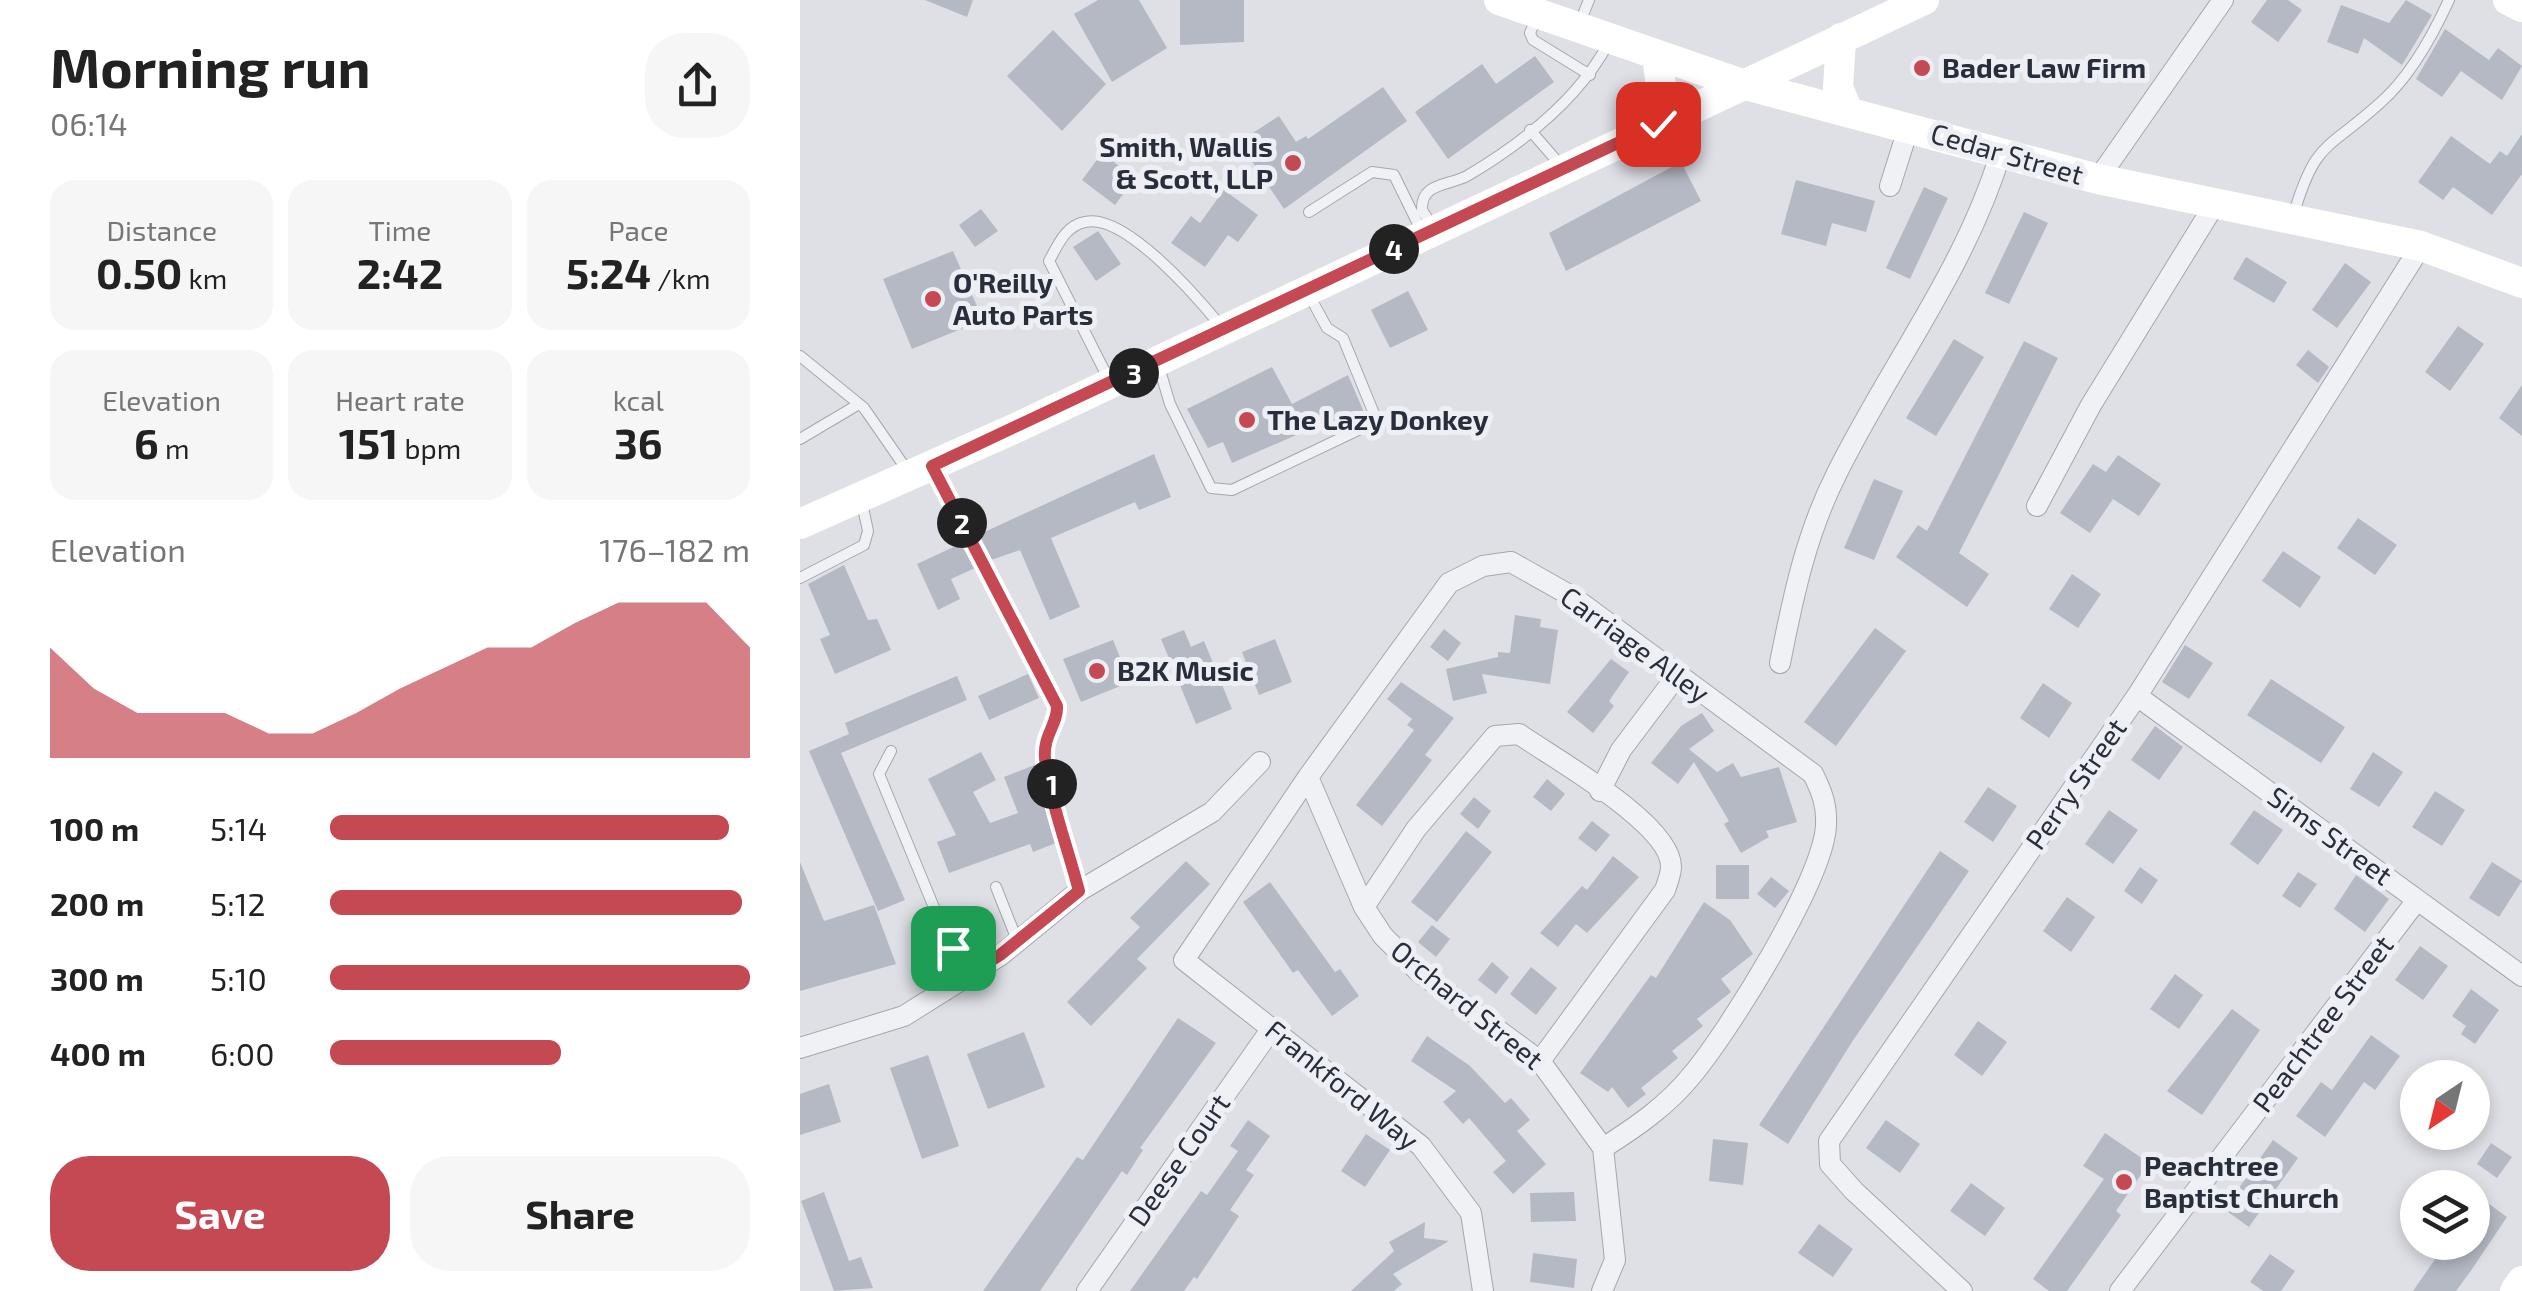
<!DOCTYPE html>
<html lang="en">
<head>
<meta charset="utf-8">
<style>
  :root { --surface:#fff; --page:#f6f6f6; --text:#222; --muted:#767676; --accent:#c54953 }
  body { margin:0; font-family:"Exo 2",sans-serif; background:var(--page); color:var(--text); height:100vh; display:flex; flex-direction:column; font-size:38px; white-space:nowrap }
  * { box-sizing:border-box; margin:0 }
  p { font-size:32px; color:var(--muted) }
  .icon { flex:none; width:55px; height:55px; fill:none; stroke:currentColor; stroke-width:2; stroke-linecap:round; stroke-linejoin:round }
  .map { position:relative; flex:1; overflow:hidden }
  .sheet { display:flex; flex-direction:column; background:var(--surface); width:800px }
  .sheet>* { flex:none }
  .needle { width:65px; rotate:215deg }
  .tools { position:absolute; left:1600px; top:1060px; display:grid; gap:20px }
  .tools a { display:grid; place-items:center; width:90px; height:90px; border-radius:50%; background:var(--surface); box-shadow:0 5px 15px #0003; font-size:50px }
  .pin { position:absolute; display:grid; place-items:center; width:85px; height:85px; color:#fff; margin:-42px; border-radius:20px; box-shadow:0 5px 15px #0006 }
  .km { position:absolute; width:50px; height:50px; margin:-25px; border-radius:50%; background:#222; color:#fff; font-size:28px; line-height:50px; text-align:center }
  .round { display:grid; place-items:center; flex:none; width:105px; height:105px; border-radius:40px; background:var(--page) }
  .head { display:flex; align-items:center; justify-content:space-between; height:170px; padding:0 50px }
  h1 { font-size:55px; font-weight:700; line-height:75px }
  .figures { display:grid; grid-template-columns:repeat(3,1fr); gap:15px; height:170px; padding:10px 50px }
  .figures div { display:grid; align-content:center; border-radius:25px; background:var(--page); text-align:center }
  .figures b { font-size:42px; font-weight:700 }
  .figures small { font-size:28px; font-weight:400 }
  .figures p { font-size:28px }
  .chart { height:280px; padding:20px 50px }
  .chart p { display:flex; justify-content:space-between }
  .chart svg { width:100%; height:180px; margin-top:10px; fill:var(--accent); opacity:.7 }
  .button { display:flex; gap:20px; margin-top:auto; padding:20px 50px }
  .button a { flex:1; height:115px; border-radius:40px; background:var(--accent); color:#fff; font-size:40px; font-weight:700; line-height:115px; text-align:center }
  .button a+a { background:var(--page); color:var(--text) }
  ul { padding:0 50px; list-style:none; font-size:32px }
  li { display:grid; grid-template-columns:160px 120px 1fr; align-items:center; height:75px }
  li i { height:25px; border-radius:12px; background:var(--accent) }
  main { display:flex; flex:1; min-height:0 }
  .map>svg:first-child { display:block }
  .building { fill:#b5b9c3 }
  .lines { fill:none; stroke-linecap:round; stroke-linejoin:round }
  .lane-casing { stroke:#a4a7b0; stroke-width:12 }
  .street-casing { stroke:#a4a7b0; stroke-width:22 }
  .lane { stroke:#f0f1f5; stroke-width:10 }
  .street { stroke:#f0f1f5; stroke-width:20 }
  .secondary { stroke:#fff; stroke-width:30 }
  .route-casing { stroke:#fff; stroke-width:20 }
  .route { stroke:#c54953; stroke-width:12 }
  .poi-dot { fill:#c54953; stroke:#edeff4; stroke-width:4 }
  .labels { text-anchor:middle; stroke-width:10; stroke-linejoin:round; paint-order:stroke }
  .poi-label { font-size:28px; font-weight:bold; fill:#282e3c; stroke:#edeff4; text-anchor:start }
  .street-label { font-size:28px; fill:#282e3c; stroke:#edeff4 }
</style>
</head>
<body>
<main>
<section class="sheet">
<div class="head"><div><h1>Morning run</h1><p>06:14</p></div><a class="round"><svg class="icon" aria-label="share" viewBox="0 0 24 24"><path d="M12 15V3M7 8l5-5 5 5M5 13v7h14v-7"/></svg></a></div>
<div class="figures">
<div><p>Distance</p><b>0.50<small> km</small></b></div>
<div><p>Time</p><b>2:42</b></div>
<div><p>Pace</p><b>5:24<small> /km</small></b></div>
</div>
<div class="figures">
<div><p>Elevation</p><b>6<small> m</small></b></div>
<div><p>Heart rate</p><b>151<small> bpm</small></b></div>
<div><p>kcal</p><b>36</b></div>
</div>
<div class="chart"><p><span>Elevation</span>176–182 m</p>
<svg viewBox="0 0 160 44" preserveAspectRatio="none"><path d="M0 44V17L10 27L20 33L30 33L40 33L50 38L60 38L70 33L80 27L90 22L100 17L110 17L120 11L130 6L140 6L150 6L160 17V44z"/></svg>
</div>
<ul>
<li><b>100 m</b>5:14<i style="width:95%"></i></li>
<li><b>200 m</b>5:12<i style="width:98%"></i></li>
<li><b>300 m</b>5:10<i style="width:100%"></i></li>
<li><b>400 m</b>6:00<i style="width:55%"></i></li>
</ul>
<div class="button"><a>Save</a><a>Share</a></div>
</section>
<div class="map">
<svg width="1722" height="1291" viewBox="0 0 1722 1291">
  <rect width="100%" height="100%" fill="#dee0e6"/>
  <path class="building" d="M125 0H173L167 17Z
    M298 0H339L367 48 312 82 274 14Z
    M380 0H444V42L380 45Z
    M1467 0H1488L1502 10 1478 42 1451 22Z
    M1606 0 1632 15 1602 65 1564 38 1558 54 1527 42 1541 5 1589 23Z
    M1645 29 1689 60 1698 48 1722 66 1702 100 1661 71 1642 97 1616 79Z
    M253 30 306 84 262 131 207 76Z
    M735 56 754 82 648 159 615 112 682 64 696 84Z
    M583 87 607 121 484 209 439 142 479 116 496 142 506 136 508 139Z
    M1722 134V174L1692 215 1653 187 1643 200 1618 182 1651 136 1690 164 1700 151 1707 156Z
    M302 153 335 178 315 205 282 180Z
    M881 162 901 201 766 271 749 233Z
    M996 180 1075 201 1066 232 1032 223 1026 246 981 234Z
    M1124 187 1148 198 1110 279 1086 268Z
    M424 190 458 215 438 242 428 235 405 267 371 243 391 216 400 223Z
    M181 209 198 231 175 247 159 225Z
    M1224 212 1248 223 1209 304 1185 293Z
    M298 231 321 264 296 281 273 247Z
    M153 251 183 320 112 349 83 279Z
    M1446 257 1487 282 1474 303 1433 279Z
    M1545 263 1571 282 1537 328 1512 310Z
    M608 291 628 330 590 348 571 310Z
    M1658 326 1684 344 1650 391 1625 372Z
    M1154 339 1184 357 1136 436 1106 418Z
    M1224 341 1258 358 1159 553 1189 574 1167 607 1096 557 1118 525 1127 531Z
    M1508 350 1529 367 1518 383 1496 365Z
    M472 367 492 404 548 375 565 415 530 432 526 422 432 463 423 442 408 448 387 409Z
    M1722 385V436L1699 418Z
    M354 454 371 497 339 510 335 502 251 538 280 607 250 620 220 550 191 560 178 535Z
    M1318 455 1361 484 1339 516 1313 499 1290 533 1260 513 1293 464 1306 472Z
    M1074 479 1103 491 1074 560 1044 548Z
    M1558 518 1597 545 1575 575 1537 548Z
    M162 543 175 568 151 579 160 599 138 610 117 564Z
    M1483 551 1521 577 1500 608 1462 581Z
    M44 565 68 620 77 619 91 650 35 674 20 639 30 635 8 584Z
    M1272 574 1301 594 1278 628 1249 609Z
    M715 615 741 619 740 627 758 630 750 684 682 674 687 693 653 701 646 669 698 657V652L710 653Z
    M1075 628 1106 651 1036 746 1004 722Z
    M644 629 661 643 648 661 630 647Z
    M384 630 391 647 404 641 432 709 396 724 361 639Z
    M475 639 492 682 459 695 442 652Z
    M313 640 330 682 281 702 263 659Z
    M1385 645 1413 663 1389 699 1362 682Z
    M811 659 829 672 809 701 814 706 793 733 767 712Z
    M228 674 239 698 189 720 178 696Z
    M157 676 167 700 41 753 105 900 78 911 9 751 49 734 45 723Z
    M1471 679 1545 727 1521 763 1447 715Z
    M601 682 654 718 625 755 632 760 582 826 556 805 614 730 607 725 612 719 587 699Z
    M1243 683 1272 703 1249 738 1220 718Z
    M902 713 914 731 889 749 917 772 933 763 941 777 979 767 997 822 966 831 969 837 941 853 924 824 929 821 894 762 878 784 851 763 881 726Z
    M1355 726 1383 747 1359 780 1331 760Z
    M181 752 196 780 173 792 190 823 218 813 204 777 235 765 256 843 233 852 230 844 149 873 137 842 156 835 128 779Z
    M1573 752 1603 772 1579 807 1550 789Z
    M747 779 765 794 751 811 733 797Z
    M1188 787 1217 806 1193 842 1164 822Z
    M1635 791 1665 810 1642 846 1612 827Z
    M674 797 691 811 678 829 660 814Z
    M1309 810 1338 830 1313 864 1285 844Z
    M1454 810 1483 830 1458 865 1430 844Z
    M792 821 810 835 796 852 778 838Z
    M666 831 692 852 637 922 611 902Z
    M1140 851 1169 871 1052 1042 988 1144 959 1125Z
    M813 856 839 877 787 933 776 924 758 947 740 933 782 886 787 890Z
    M386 861 410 884 337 959 347 968 291 1026 267 1002 340 927 330 918Z
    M0 862 24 921 74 905 96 964 0 991Z
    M1692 862 1722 881 1699 917 1669 898Z
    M916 865H949V899H916Z
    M1340 867 1358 880 1342 904 1324 891Z
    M1498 872 1517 884 1500 908 1482 896Z
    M1556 875 1589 899 1565 932 1534 909Z
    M971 877 989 891 975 908 957 894Z
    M470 882 535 972 540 969 559 996 532 1016 498 970 493 973 443 902Z
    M1267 897 1295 917 1271 952 1243 931Z
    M904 902 930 920 953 954 921 979 931 992 897 1019 903 1026 872 1051 878 1058 841 1088 846 1094 828 1108 812 1087 808 1092 780 1073 851 975 856 978Z
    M632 925 650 939 636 957 618 942Z
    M1620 946 1648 966 1623 1000 1595 980Z
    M692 962 709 977 696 994 678 980Z
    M731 967 757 988 736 1015 710 994Z
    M1375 974 1403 995 1379 1029 1350 1009Z
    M1671 989 1699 1010 1675 1044 1661 1034 1666 1026 1652 1016Z
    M1432 1009 1460 1030 1402 1115 1367 1091Z
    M378 1018 416 1043 340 1148 343 1150 327 1175 322 1171 240 1291H183L277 1157 283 1160Z
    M1178 1021 1207 1042 1182 1076 1154 1055Z
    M224 1032 245 1087 188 1109 167 1054Z
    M1571 1035 1600 1056 1575 1090 1564 1082 1525 1137 1496 1116 1521 1082 1532 1090Z
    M627 1036 670 1066 705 1103 711 1098 730 1120 717 1131 746 1164 713 1194 693 1172 706 1161 669 1118 663 1124 643 1102 656 1091 611 1061Z
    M128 1055 159 1146 122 1159 90 1068Z
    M29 1084 41 1122 0 1135V1094Z
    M448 1120 470 1136 446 1170 454 1175 430 1210 439 1216 397 1279 394 1277 384 1291H330L401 1191 407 1195 438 1151 430 1146Z
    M1086 1120 1120 1144 1100 1173 1066 1148Z
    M1305 1133 1349 1163 1316 1211 1321 1215 1267 1291H1249L1233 1279 1304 1179 1283 1166Z
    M566 1134 590 1150 565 1187 541 1171Z
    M913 1139 948 1143 943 1185 909 1181Z
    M1473 1140 1498 1158 1449 1227 1424 1209Z
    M1691 1143 1712 1157 1697 1178 1677 1164Z
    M1171 1183 1205 1208 1185 1236 1150 1211Z
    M24 1192 49 1261 61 1257 73 1288 34 1291 1 1201Z
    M774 1192 776 1221 731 1222 730 1193Z
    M1678 1196 1707 1217 1670 1272 1656 1291H1613L1647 1242H1672V1205Z
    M625 1222 624 1238 649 1241 593 1274 602 1284 594 1291H551L594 1251 589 1242Z
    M1019 1224 1053 1249 1033 1277 998 1253Z
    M733 1253 777 1259 774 1288 730 1282Z
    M1470 1254 1495 1271 1481 1291H1463L1450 1282Z"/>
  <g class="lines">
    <defs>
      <path id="lane" d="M736 19 730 33 733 40 790 75
        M780 22 789 0
        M730 130 763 168
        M509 212 572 172 594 175 623 234
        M1493 216C1516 139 1526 152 1580 103 1609 78 1633 35 1649 0
        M634 229 622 210C621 182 649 186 667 176 721 144 779 99 809 42
        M0 356 64 408 107 470
        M359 367 370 404 411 488 432 490 577 421 543 338 527 328 508 293
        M308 378 249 261C258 245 265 226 285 222 324 212 397 297 420 325
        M0 439 59 404
        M134 470 257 705C258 723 243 735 245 758 250 802 268 848 279 890
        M0 578 64 545 68 531 62 503
        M91 751 79 774 163 978
        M196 887 217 940"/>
      <path id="street" d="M1298 179 1423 0
        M1090 186 1109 126
        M1237 506 1291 405 1413 207
        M980 663C993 597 1006 534 1037 473 1091 364 1165 270 1201 152
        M1337 696 1722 976
        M508 777 564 907 583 936 619 972 740 1061 803 1148 815 1260 802 1291
        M800 791 821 750 876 677
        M564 907 616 829 695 736 719 734C753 758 872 824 871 867 871 874 867 884 865 890L740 1061
        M0 1048 104 1016 201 955 279 891 412 812 460 762
        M287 1291 472 1028
        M683 1291 671 1213 621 1146 384 960 508 777 649 583 683 566 711 562 773 597 1013 774C1022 792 1027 805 1026 825 1024 879 929 1031 892 1075 867 1106 836 1127 803 1148
        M1162 1291 1054 1191 1030 1164 1029 1141 1337 696 1621 246
        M1320 1291 1617 900"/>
    </defs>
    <use href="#lane" class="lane-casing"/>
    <use href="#street" class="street-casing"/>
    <use href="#lane" class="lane"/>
    <use href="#street" class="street"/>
    <path class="secondary" d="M699 0 942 84 1298 179 1621 246 1722 283
      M1708 0 1722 7
      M1041 38 1038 88 1048 111
      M857 55 863 102 858 124
      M0 524 218 427 1124 0
      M1715 1291 1722 1281"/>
  </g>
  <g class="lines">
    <defs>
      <path id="route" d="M153 948 164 978 200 955 279 891C268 848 250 802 245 758 243 735 258 724 257 706L132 466 858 124"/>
    </defs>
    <use href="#route" class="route-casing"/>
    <use href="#route" class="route"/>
  </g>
  <g class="poi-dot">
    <circle cx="1122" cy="68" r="10"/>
    <circle cx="493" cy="163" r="10"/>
    <circle cx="133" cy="299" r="10"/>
    <circle cx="447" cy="420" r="10"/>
    <circle cx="297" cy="671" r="10"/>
    <circle cx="1324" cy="1182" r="10"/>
  </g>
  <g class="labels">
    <g class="poi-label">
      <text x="1142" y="78">Bader Law Firm</text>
      <text x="473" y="157" text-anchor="end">Smith, Wallis<tspan x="473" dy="32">&amp; Scott, LLP</tspan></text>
      <text x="153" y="293">O'Reilly<tspan x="153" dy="32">Auto Parts</tspan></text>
      <text x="467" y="430">The Lazy Donkey</text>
      <text x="317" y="681">B2K Music</text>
      <text x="1344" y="1176">Peachtree<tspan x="1344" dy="32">Baptist Church</tspan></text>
    </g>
    <g class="street-label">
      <text transform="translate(1207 154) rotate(16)" y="10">Cedar Street</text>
      <text transform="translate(835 645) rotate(36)" y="10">Carriage Alley</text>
      <text transform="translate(1276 784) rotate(-55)" y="10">Perry Street</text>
      <text transform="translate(1530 836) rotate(36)" y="10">Sims Street</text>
      <text transform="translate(667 1005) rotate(39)" y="10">Orchard Street</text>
      <text transform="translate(1523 1024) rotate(-53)" y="10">Peachtree Street</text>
      <text transform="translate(542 1085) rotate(39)" y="10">Frankford Way</text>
      <text transform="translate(379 1160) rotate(-55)" y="10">Deese Court</text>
    </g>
  </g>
</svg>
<div class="tools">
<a><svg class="needle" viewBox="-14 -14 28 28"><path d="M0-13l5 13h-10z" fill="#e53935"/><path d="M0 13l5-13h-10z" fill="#767676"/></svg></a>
<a><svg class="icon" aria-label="layers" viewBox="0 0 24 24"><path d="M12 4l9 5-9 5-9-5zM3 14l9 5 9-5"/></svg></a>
</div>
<div class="pin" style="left:153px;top:948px;background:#1e9e55"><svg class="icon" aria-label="arrive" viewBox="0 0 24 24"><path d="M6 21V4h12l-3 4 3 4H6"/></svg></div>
<div class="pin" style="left:858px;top:124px;background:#d93025"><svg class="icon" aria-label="check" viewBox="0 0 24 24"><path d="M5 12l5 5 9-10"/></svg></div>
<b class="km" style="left:252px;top:784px">1</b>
<b class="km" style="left:162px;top:523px">2</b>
<b class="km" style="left:334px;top:373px">3</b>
<b class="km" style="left:594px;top:249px">4</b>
</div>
</main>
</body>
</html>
